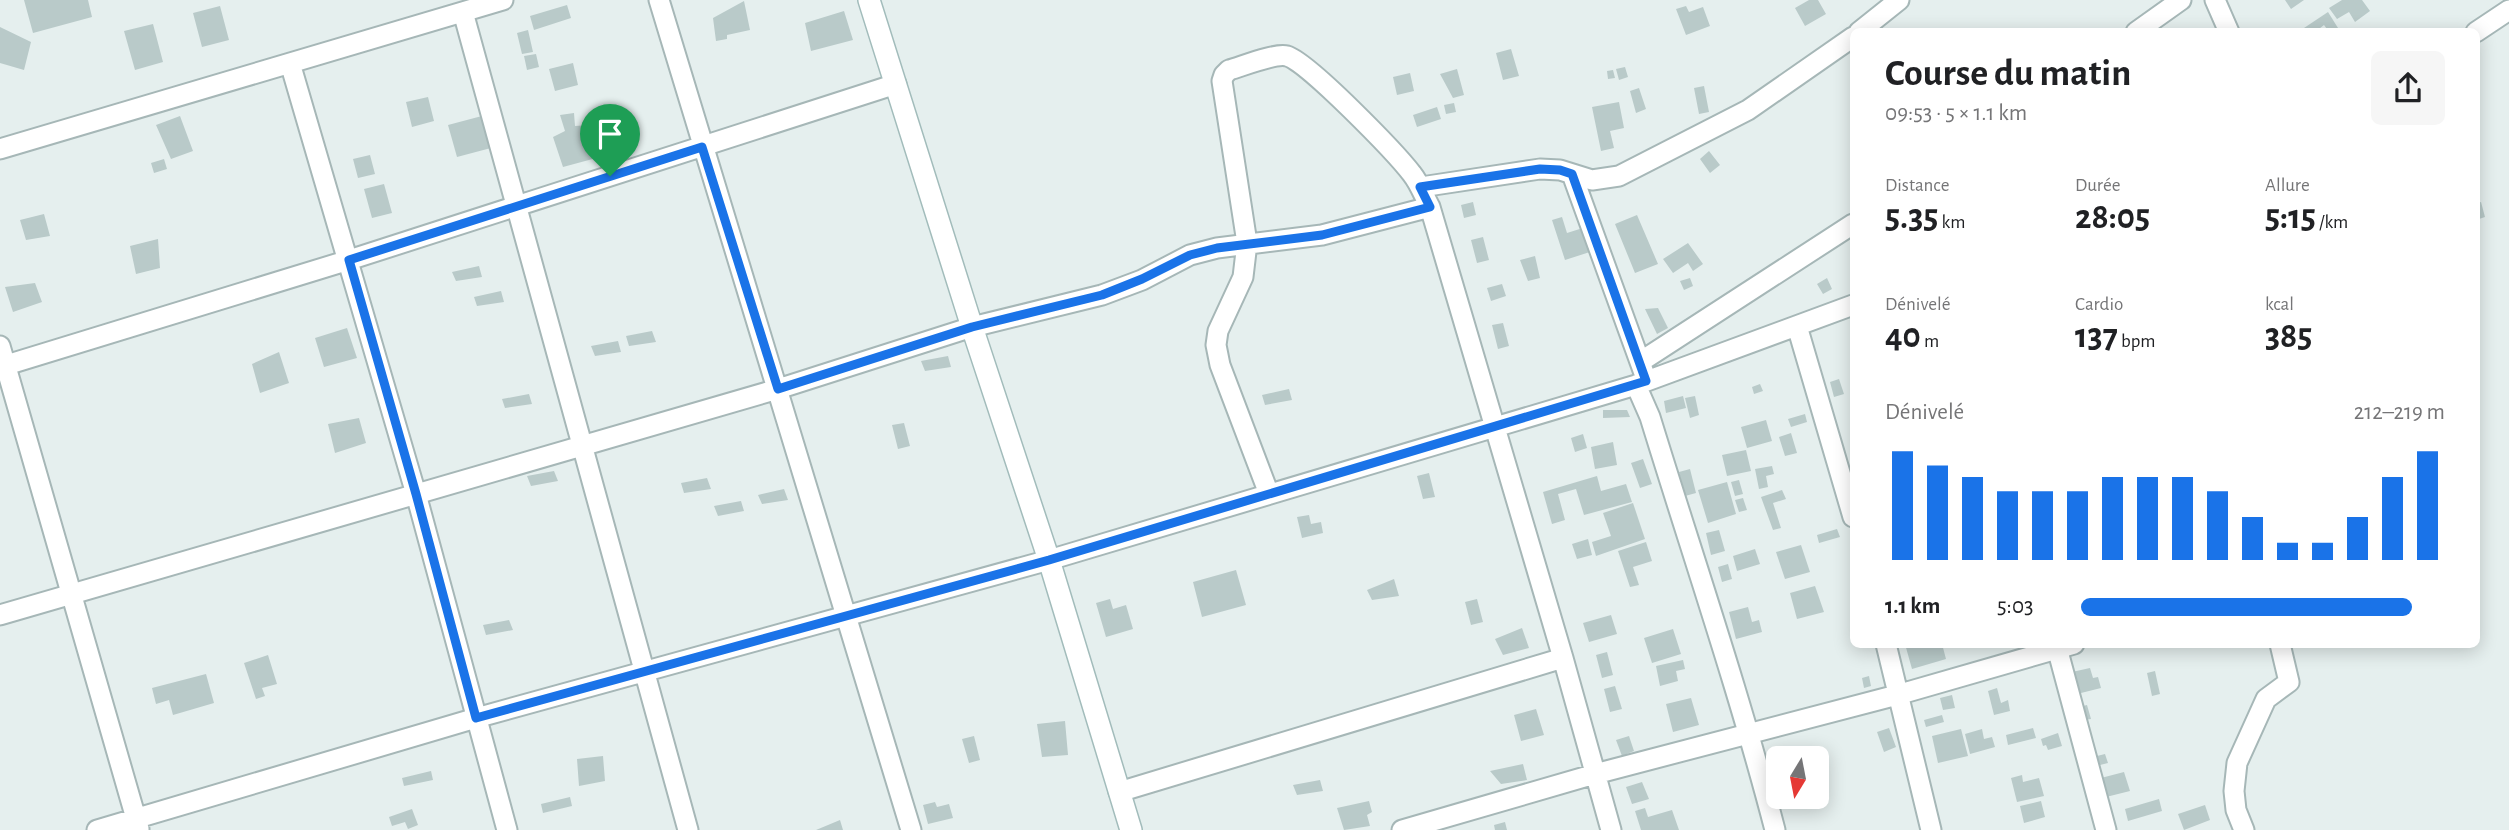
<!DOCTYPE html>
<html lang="fr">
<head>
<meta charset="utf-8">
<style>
  :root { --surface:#fff; --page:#f6f6f6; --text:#202124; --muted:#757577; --accent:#1a73e8 }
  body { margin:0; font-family:"Alegreya Sans",sans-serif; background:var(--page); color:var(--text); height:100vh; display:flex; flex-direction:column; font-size:26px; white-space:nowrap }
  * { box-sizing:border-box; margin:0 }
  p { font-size:23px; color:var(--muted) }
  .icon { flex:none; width:38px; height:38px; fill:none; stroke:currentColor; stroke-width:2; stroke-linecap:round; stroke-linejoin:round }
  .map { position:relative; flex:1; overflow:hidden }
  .details { position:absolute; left:1850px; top:28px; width:630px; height:620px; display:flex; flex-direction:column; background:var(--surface); border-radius:10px; box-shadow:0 4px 18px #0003 }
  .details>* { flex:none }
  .needle { width:46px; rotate:190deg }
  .buttons { position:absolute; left:1766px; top:746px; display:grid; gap:14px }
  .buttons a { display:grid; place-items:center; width:63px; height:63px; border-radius:10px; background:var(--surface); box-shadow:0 4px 18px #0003; font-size:35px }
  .pin { position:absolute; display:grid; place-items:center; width:60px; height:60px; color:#fff; margin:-72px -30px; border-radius:50% 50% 50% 0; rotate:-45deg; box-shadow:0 0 7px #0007 }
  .pin .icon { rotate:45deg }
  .round { display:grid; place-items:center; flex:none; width:74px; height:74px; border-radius:10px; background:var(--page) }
  .headline { display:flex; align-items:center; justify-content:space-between; height:119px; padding:0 35px }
  h1 { font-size:38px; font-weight:600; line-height:52px }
  .stats { display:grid; grid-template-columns:repeat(3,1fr); gap:10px; height:119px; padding:7px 35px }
  .stats div { display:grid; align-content:center }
  .stats b { font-size:35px; font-weight:600 }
  .stats small { font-size:19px; font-weight:400 }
  .stats p { font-size:19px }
  .chart { height:196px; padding:14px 35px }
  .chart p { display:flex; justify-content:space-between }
  .chart svg { width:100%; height:126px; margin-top:7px; stroke:var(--accent); stroke-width:6 }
  ul { padding:0 35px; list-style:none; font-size:23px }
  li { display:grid; grid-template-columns:112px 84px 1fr; align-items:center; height:52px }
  li i { height:18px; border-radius:9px; background:var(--accent) }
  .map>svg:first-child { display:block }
  .building { fill:#b9cac9 }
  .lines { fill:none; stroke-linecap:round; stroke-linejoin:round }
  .minor-casing { stroke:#a6b7b7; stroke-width:23 }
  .secondary-casing { stroke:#a2bcbb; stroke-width:24 }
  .minor { stroke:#fff; stroke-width:19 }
  .secondary { stroke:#fff; stroke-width:21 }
  .route-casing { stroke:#fff; stroke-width:14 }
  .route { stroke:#1a73e8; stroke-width:9 }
</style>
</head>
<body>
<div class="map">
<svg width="2509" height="830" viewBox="0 0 2509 830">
  <rect width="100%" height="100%" fill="#e5efee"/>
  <path class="building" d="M24 0H88L92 17 33 33Z
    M1809 0H1818L1826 14 1805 26 1795 8Z
    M2285 0H2304L2291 9Z
    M2342 0H2362L2370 11 2355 22 2349 12 2337 19 2329 8Z
    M744 1 750 30 727 35V39L716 41 713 18Z
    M567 5 571 18 534 30 530 16Z
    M220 6 229 40 202 47 193 13Z
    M1686 6 1689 12 1703 7 1710 26 1686 35 1676 9Z
    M844 11 853 40 811 51 805 23Z
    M2328 12 2338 28 2329 32 2324 25 2315 32H2298Z
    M153 24 163 62 135 70 124 31Z
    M0 27 31 42 24 70 0 63Z
    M528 30 533 52 522 54 517 33Z
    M1511 49 1519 76 1503 80 1496 53Z
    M536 54 539 67 527 70 524 56Z
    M573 63 578 85 555 91 549 69Z
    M1625 67 1628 77 1619 80 1616 69Z
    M1457 69 1464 95 1453 98 1440 74Z
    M1613 70 1615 78 1608 79 1607 71Z
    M1410 73 1414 91 1397 95 1393 77Z
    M1704 86 1709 112 1699 114 1694 88Z
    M1639 88 1646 109 1636 113 1630 91Z
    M428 97 434 121 412 127 406 102Z
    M1619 102 1624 128 1610 131 1614 148 1601 151 1592 107Z
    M1454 103 1456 112 1446 114 1444 105Z
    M1437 107 1441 119 1417 127 1413 115Z
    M497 112 506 144 457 157 448 125Z
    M574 113 575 126 590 125 600 157 563 167 553 137 565 131 560 115Z
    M180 116 193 151 171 159 156 125Z
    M1709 151 1720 165 1710 173 1700 159Z
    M370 155 375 174 358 178 353 159Z
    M164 159 167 169 154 173 151 163Z
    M384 184 392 213 372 218 364 189Z
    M1473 202 1476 215 1464 218 1461 205Z
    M2481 202 2485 217 2476 220V203Z
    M44 214 50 236 26 240 20 220Z
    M1637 215 1658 264 1635 273 1615 224Z
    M1562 217 1567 233 1586 227 1593 251 1565 260 1552 220Z
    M1483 237 1489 260 1477 263 1471 240Z
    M158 239 160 268 136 274 130 246Z
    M1688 243 1703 264 1693 271 1688 263 1673 273 1663 259Z
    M1535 256 1540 278 1528 281 1520 260Z
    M479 266 482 277 456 281 452 272Z
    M1690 278 1693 286 1684 290 1680 281Z
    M1827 278 1832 289 1823 294 1817 284Z
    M35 283 42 302 13 312 5 287Z
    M1502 284 1506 296 1491 301 1487 288Z
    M501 291 504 302 477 306 474 297Z
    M1658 308 1668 328 1657 334 1645 309Z
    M1503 323 1509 346 1498 349 1492 325Z
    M347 328 357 358 324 367 315 338Z
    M652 331 656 342 629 346 626 336Z
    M618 341 621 352 595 356 591 346Z
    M279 352 289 383 260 393 252 364Z
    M948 356 951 367 925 371 921 361Z
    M1839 379 1844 394 1834 397 1830 382Z
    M1760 384 1763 391 1754 394 1752 387Z
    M1289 389 1292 400 1265 405 1262 395Z
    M529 394 532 404 505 408 502 399Z
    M1683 396 1686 408 1666 413 1664 401Z
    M1695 396 1699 415 1690 418 1685 398Z
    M1603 410H1627L1630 417 1603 418Z
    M1805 414 1807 422 1791 427 1788 419Z
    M359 418 366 443 335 453 328 424Z
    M1766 420 1772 441 1747 448 1741 427Z
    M904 423 910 446 898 449 892 425Z
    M1791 433 1797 453 1785 456 1779 437Z
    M1583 434 1587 448 1575 452 1571 438Z
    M1613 442 1617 465 1595 469 1591 447Z
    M1746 450 1751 471 1727 476 1722 455Z
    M1643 459 1652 484 1640 488 1631 463Z
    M1772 466 1774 474 1766 476 1768 487 1759 489 1755 469Z
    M1690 469 1696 493 1685 496 1679 472Z
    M554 471 558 481 531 486 527 476Z
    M1429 473 1435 497 1423 499 1417 476Z
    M1597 476 1601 491 1626 484 1632 502 1584 515 1576 489 1558 494 1565 520 1552 524 1543 492Z
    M707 478 711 489 684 493 681 483Z
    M1739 480 1743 494 1735 496 1731 482Z
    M1727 482 1736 514 1708 523 1698 490Z
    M784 489 788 500 762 504 758 495Z
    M1782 490 1786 499 1773 503 1781 528 1773 530 1761 497Z
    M1743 498 1747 510 1739 512 1735 500Z
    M741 501 744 511 718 516 714 506Z
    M1633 503 1645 539 1596 556 1592 542 1611 536 1603 513Z
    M1309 515 1311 524 1321 522 1323 533 1302 538 1297 517Z
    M1837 529 1840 537 1819 543 1817 535Z
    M1719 530 1725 551 1711 555 1706 533Z
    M1588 539 1592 555 1577 559 1572 544Z
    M1646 542 1652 561 1633 567 1639 585 1630 587 1618 551Z
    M1801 545 1810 572 1785 579 1776 552Z
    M1755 549 1760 564 1737 571 1733 556Z
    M1728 564 1732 579 1722 582 1718 567Z
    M1236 570 1246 605 1202 617 1193 582Z
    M1394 579 1399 596 1372 600 1367 590Z
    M1815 586 1824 612 1797 619 1790 593Z
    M1110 599 1113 609 1126 605 1133 629 1106 637 1096 603Z
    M1477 599 1483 622 1471 625 1465 602Z
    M1748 607 1752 622 1759 620 1762 632 1736 639 1729 612Z
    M1611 615 1617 634 1589 642 1583 623Z
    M509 620 513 630 486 635 483 625Z
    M1522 628 1529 648 1503 655 1495 639Z
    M1673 629 1681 654 1652 663 1644 638Z
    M1905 644H1942L1946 659 1912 669Z
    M1607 652 1613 675 1602 678 1596 655Z
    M268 655 277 684 262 688 265 696 256 699 244 663Z
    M1683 660 1685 669 1676 671 1678 681 1660 686 1656 666Z
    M2090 668 2093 678 2098 677 2101 688 2077 694 2072 672Z
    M2155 671 2160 694 2152 696 2147 673Z
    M206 674 214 703 173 715 169 700 156 704 152 688Z
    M1869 676 1871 686 1864 688 1862 678Z
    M1615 686 1622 709 1610 712 1604 689Z
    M1997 688 2001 703 2008 700 2010 711 1994 715 1988 691Z
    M1952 695 1955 708 1943 710 1940 698Z
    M1691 698 1699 725 1673 732 1666 704Z
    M2087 705 2091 719 2083 720 2079 707Z
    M1536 709 1544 735 1521 741 1514 715Z
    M1942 715 1944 722 1926 727 1924 720Z
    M1065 721 1068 755 1042 757 1037 724Z
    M1889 728 1896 747 1884 752 1877 732Z
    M2033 728 2036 738 2008 745 2006 735Z
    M1961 729 1968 756 1938 763 1932 736Z
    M1982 729 1984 739 1992 737 1995 747 1970 754 1965 734Z
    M2058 733 2062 746 2048 750 2046 745 2043 746 2041 739Z
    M974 736 980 760 969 763 962 739Z
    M1629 736 1634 751 1622 756 1616 740Z
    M2105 754 2108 763 2096 766 2093 757Z
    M603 756 605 781 579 786 577 759Z
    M1523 764 1527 780 1501 784 1490 771Z
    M431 771 433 780 404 786 402 778Z
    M2124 772 2130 791 2106 797 2101 778Z
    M2022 775 2023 782 2039 778 2044 796 2017 802 2011 778Z
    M1320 780 1323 791 1297 795 1293 785Z
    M1642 782 1649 799 1632 804 1626 787Z
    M570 797 572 806 543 813 541 804Z
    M2159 799 2162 811 2128 821 2125 809Z
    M1369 801 1372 812 1367 815 1370 826 1344 830 1337 808Z
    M2041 801 2045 817 2024 823 2020 806Z
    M935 802 937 807 949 804 953 818 928 824 923 805Z
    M2205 805 2210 820 2184 830 2178 814Z
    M1645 808 1648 817 1672 810 1679 830H1641L1635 811Z
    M412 809 418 825 408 829 405 822 392 826 389 817Z
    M840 820 843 830H816Z
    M1505 822 1507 830H1495L1494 825Z"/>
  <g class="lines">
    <defs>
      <path id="minor" d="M659 0 911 830
        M2215 0 2229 32
        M463 12 688 830
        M1859 32 1899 0
        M2136 32 2181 0
        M2476 32 2509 10
        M290 63 416 494 507 830
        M0 149 503 0
        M1572 174 1644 373
        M1421 187 1540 169 1560 170 1592 180 1619 176 1748 110 1853 37
        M1797 326 1853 517
        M0 346 139 829
        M1640 362 1853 224
        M0 367 349 260 896 84
        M1636 385 1650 417C1692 554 1739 691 1775 830
        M1269 494 1220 365 1216 345 1218 331 1243 277 1247 243 1222 81 1224 75 1229 70C1243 66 1275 53 1287 56 1308 62 1396 153 1412 174 1420 184 1424 196 1430 207L1563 658 1611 830
        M0 615 778 389 972 327 1102 295 1142 280 1190 255 1217 248 1322 235 1430 207
        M1886 644 1931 830
        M2056 644 2106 830
        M1119 792 1563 658
        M97 830 476 718 1049 560 1636 385 1853 305
        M1402 830 1595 774 1897 695 2074 644
        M2244 830 2236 810 2234 791 2237 763 2266 699 2289 682 2280 644"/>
      <path id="secondary" d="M869 0 972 327 1049 560 1131 830"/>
    </defs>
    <use href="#minor" class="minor-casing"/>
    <use href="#secondary" class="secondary-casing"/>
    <use href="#minor" class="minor"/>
    <use href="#secondary" class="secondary"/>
  </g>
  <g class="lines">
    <defs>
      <path id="route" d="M702 147 778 389 972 327 1102 295 1142 279 1190 255 1217 248 1322 235 1430 207 1420 187 1540 169 1560 170 1572 174 1646 381 1049 560 476 718 416 494 349 260Z"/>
    </defs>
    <use href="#route" class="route-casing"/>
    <use href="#route" class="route"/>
  </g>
</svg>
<div class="buttons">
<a><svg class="needle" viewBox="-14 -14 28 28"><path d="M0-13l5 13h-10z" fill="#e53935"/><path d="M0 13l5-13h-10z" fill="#757577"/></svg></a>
</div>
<div class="pin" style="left:610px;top:176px;background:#1e9e55"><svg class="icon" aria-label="arrive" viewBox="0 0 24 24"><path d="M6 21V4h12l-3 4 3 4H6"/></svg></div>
<section class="details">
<div class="headline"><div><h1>Course du matin</h1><p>09:53 · 5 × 1.1 km</p></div><a class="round"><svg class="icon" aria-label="share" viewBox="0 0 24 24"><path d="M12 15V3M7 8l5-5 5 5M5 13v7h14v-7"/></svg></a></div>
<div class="stats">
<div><p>Distance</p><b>5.35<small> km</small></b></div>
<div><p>Durée</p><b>28:05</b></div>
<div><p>Allure</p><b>5:15<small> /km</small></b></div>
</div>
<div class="stats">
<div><p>Dénivelé</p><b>40<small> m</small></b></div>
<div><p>Cardio</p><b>137<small> bpm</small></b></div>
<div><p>kcal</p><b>385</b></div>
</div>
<div class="chart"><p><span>Dénivelé</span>212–219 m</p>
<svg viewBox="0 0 160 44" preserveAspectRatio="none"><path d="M5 44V6M15 44V11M25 44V15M35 44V20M45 44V20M55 44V20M65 44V15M75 44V15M85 44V15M95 44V20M105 44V29M115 44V38M125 44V38M135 44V29M145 44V15M155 44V6"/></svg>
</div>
<ul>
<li><b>1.1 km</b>5:03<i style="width:91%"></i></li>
</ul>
</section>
</div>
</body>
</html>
